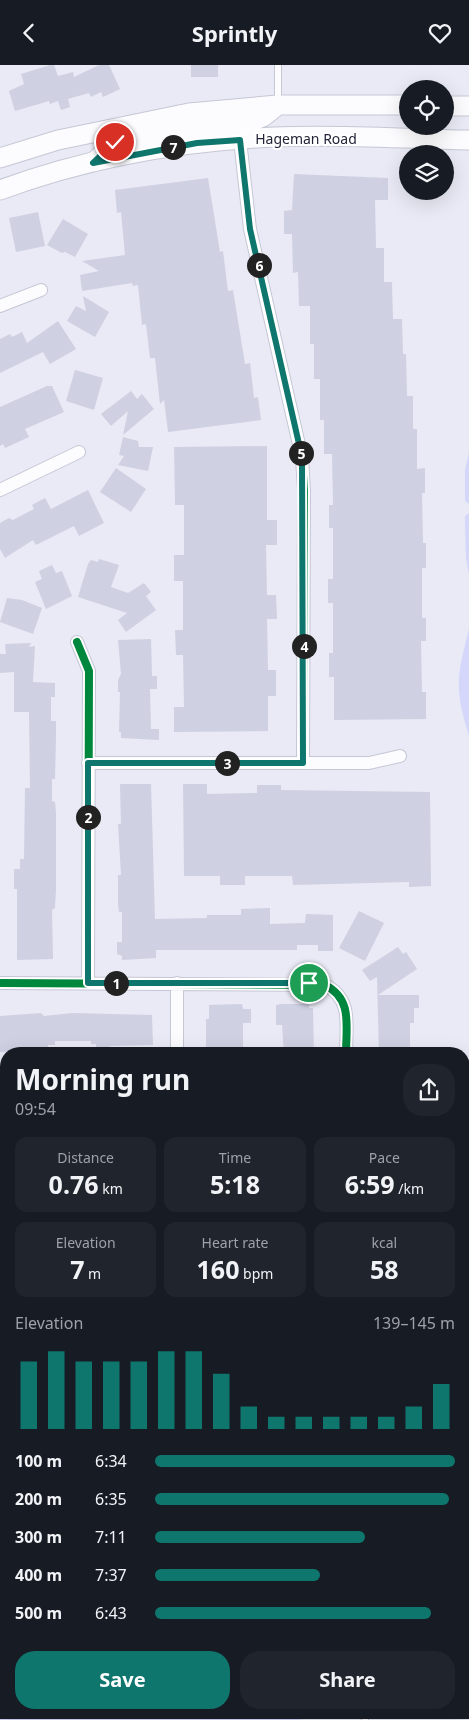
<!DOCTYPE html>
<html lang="en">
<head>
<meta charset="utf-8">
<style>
  :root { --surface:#171b24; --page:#20242c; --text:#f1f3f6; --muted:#9ea1a6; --accent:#0f766e }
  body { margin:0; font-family:"Noto Sans",sans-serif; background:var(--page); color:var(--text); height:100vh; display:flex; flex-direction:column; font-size:19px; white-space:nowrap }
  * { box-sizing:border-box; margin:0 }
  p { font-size:16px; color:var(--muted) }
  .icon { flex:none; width:28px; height:28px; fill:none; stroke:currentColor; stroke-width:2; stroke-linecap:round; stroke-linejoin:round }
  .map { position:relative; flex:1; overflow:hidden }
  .panel { position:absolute; left:0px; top:982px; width:470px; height:672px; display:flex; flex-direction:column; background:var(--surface); border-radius:20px 20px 0 0; box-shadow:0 5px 20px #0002 }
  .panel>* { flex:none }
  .controls { position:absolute; left:399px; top:15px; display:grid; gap:10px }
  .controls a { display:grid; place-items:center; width:55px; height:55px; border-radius:50%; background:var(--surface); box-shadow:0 5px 20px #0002; font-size:25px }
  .pin { position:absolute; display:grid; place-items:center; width:42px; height:42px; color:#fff; margin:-21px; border:2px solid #fff; border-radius:50%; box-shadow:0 1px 5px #0007 }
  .km { position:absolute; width:25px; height:25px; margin:-12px; border-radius:50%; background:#222; color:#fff; font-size:14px; line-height:25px; text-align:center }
  .round { display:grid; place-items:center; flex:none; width:52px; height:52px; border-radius:20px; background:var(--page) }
  .overview { display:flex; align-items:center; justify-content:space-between; height:85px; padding:0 15px }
  h1 { font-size:28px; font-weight:700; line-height:38px }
  .stats { display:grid; grid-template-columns:repeat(3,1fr); gap:8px; height:85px; padding:5px 15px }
  .stats div { display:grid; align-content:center; border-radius:12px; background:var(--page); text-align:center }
  .stats b { font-size:25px; font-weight:700 }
  .stats small { font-size:14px; font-weight:400 }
  .stats p { font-size:14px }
  .chart { height:140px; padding:10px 15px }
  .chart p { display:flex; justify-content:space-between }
  .chart svg { width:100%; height:90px; margin-top:5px; stroke:var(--accent); stroke-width:6 }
  .cta { display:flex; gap:10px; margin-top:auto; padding:10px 15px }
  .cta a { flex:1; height:58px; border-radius:20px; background:var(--accent); color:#fff; font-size:20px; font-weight:700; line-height:58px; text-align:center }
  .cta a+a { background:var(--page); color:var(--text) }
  ul { padding:0 15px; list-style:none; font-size:16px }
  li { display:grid; grid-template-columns:80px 60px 1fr; align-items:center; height:38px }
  li i { height:12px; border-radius:6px; background:var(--accent) }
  header { display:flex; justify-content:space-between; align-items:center; height:65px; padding:0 15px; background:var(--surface); font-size:22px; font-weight:700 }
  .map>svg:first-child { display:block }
  .green { fill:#d4d7f9 }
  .water { fill:#8dcfe6 }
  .building { fill:#cfd0e2 }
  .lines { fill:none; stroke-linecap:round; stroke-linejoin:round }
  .lane-casing { stroke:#c6c7d5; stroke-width:8 }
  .street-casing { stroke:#c6c7d5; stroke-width:14 }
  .secondary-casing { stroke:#c6c7d5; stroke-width:21 }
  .lane { stroke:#fcfcfe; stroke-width:6 }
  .street { stroke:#fcfcfe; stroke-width:12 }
  .secondary { stroke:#fcfcfe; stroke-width:19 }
  .cycleway-casing { stroke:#fff; stroke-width:11 }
  .cycleway { stroke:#00873e; stroke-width:8 }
  .route-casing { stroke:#fff; stroke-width:10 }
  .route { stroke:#0f766e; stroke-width:6 }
  .labels { text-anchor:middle; stroke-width:4.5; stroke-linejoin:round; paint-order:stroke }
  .street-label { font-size:14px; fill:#232438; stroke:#fff }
</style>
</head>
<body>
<header><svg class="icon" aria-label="back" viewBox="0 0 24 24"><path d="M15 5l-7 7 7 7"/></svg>Sprintly<svg class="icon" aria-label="heart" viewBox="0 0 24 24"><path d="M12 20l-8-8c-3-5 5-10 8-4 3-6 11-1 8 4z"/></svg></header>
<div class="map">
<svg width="469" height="1655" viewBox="0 0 469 1655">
  <rect width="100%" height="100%" fill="#e9eaf5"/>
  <path class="green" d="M469 387V439L465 436V405Z
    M469 448V510L466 494 465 455V451Z
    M469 564V671C454 623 457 611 469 564Z
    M0 1527 6 1532V1649H264L304 1655H0Z"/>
  <path class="water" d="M0 1396 6 1402V1427L0 1421Z"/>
  <path class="building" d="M50 0H54L58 11 73 7 74 12 99 0H109L120 24 103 32 101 27 91 32 89 28 68 34 70 42 61 45 58 36 50 39 49 36 15 46 9 26 24 19 21 9Z
    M191 0H218V12H191Z
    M294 109 388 113V135H375L376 183H384V217H392L393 254H402L403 289H406L407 331H413V364H417V404L425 403V428H422L423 478H426V503H422V553H426V576H421L422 627H426V654L334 655V612H329V588H333V538H328V514H333V463H329V440H333L332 389H324V355H320V314H314V279H310V241H299L298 207 293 208 292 169H284V146L292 145Z
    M208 113 220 187 223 186 228 226 233 225 245 299 250 298 254 333 258 332 261 355 168 367 164 335 160 339 155 293H150L146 259 142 260 138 220 133 221 132 218 82 226 80 210 99 206 82 196 125 190 121 147 117 148 115 125Z
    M38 147 45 181 16 187 9 153Z
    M63 154 88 169 75 192 65 187 62 188 47 180Z
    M83 231 109 247 95 272 67 256 76 241 86 246Z
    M58 256 76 284 50 299 43 287 0 308V274L10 269 12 272 22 267 27 278Z
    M75 305 103 313 94 345 66 336Z
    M47 321H52L64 347 25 364 29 372 5 383 3 379 0 381V342Z
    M131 326 137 334 142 329 154 344 123 370 128 346 111 361 101 349Z
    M123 372 138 376 139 382H153L148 406 118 400 124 391 119 390Z
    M267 381V455H277V480H266L267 530H276L277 554H267L268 605H276V631H268V666L174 667V642H184L183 590H176L175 565H183V516H174V490H184V440H175L174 382Z
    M116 403 146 424 131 447 100 427Z
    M88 425 104 458 79 471 74 461 36 480 33 475 5 493 0 484V458L9 453 13 455 34 444 32 440 45 433 51 444Z
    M99 494 119 500 111 522 128 528 144 518 151 527 146 531 156 545 126 567 118 555 127 548 78 532 88 499 91 495 98 497Z
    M52 500 56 508 62 506 72 531 46 544 35 517 42 514 39 506Z
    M7 533 22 535 42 543 33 569 0 557Z
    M151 574 152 611H157V624H150L151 664H159V675L121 673V667H119L120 627H118V615L121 609 118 575Z
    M31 578 29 582 35 581 33 617 55 618V632H51V656H56V671L55 714H52V736L55 737 56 748V824L55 843 52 845 53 894 17 895V824H14V804H20V794H24L25 723H30L29 647H14V607L0 608V589H6L5 579Z
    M120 719H151L155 854 207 853V850H241V844L270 843V859L305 858 306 849 333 850V886H318V880H297V885H156V893L122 895V891L117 889V877H122V847H119L118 839V810H121L118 759H121Z
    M183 719H207V729L257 728V720H281V725L430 727 431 821 409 822V817L293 820 292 811H245V820H220V811H184Z
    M359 846 384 858 365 896 339 883Z
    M398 882 403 889 406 887 417 904 378 930H419V943H414V958H410V989H379L377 912 370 916 362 905Z
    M242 939 243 944H251V958H243V989H206V954H209V940Z
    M282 939H309V943H313L314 989H284L282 960H276V940Z
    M41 948 44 951 72 948 152 950 153 980 110 981V986H96V979H91V976H55V980H48V987H0V951Z"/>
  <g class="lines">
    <defs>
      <path id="lane" d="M278 0V39
        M464 1147H469
        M0 1207H6
        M365 1649V1655"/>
      <path id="street" d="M240 75 250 164 302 393 304 426 303 698
        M0 241 41 225
        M0 425 79 387
        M77 577 89 606 88 918
        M88 698H369L400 691
        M0 918 325 920C353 934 346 961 346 989
        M177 989V918
        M0 1095H6"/>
      <path id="secondary" d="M445 41H469
        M0 93 58 75 189 48 278 40H408
        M94 97 115 77 159 67 250 57 263 52 278 40
        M0 125C87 93 183 76 275 72 339 69 405 74 469 75
        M0 1488 6 1494
        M464 1629H469"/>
    </defs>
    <use href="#lane" class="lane-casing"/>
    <use href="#street" class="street-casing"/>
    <use href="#secondary" class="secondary-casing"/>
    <use href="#lane" class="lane"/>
    <use href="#street" class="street"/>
    <use href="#secondary" class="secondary"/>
    <defs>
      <path id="cycleway" d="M240 75 250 164 302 393 304 426 303 698
        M77 577 89 606 88 918
        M0 918 325 920C353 934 346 961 346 989"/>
    </defs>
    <use href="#cycleway" class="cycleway-casing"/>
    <use href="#cycleway" class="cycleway"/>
  </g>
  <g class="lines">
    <defs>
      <path id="route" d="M115 77 93 98 197 78 240 75 250 164 302 392 303 698H88V918H309"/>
    </defs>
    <use href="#route" class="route-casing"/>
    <use href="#route" class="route"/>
  </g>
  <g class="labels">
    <g class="street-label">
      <text x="306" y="79">Hageman Road</text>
    </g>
  </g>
</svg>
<div class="controls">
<a><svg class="icon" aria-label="locate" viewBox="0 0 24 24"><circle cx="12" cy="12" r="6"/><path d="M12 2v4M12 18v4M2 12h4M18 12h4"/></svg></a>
<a><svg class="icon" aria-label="layers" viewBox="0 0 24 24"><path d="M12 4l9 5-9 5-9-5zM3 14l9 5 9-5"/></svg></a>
</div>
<div class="pin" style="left:309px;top:918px;background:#1e9e55"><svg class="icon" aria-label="arrive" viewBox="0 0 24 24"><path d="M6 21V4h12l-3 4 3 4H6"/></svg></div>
<div class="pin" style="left:115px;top:77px;background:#d93025"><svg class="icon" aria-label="check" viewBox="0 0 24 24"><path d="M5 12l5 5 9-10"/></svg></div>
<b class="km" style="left:116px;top:918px">1</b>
<b class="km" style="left:88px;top:752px">2</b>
<b class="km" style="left:227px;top:698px">3</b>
<b class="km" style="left:304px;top:581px">4</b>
<b class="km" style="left:301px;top:388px">5</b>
<b class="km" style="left:259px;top:200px">6</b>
<b class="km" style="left:173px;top:82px">7</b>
<section class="panel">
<div class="overview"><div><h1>Morning run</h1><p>09:54</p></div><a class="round"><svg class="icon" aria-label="share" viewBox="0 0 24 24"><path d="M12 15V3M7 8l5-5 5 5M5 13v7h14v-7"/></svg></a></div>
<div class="stats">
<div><p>Distance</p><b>0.76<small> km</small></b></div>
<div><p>Time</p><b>5:18</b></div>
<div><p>Pace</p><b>6:59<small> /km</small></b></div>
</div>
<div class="stats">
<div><p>Elevation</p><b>7<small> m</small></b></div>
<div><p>Heart rate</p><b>160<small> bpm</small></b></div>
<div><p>kcal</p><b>58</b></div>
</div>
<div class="chart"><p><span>Elevation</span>139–145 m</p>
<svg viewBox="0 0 160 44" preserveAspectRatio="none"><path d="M5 44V11M15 44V6M25 44V11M35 44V11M45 44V11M55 44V6M65 44V6M75 44V17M85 44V33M95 44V38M105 44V38M115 44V38M125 44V38M135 44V38M145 44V33M155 44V22"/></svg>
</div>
<ul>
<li><b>100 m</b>6:34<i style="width:100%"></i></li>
<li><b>200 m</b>6:35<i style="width:98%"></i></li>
<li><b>300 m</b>7:11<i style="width:70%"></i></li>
<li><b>400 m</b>7:37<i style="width:55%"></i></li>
<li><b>500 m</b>6:43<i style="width:92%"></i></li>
</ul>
<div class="cta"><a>Save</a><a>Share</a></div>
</section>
</div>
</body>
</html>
